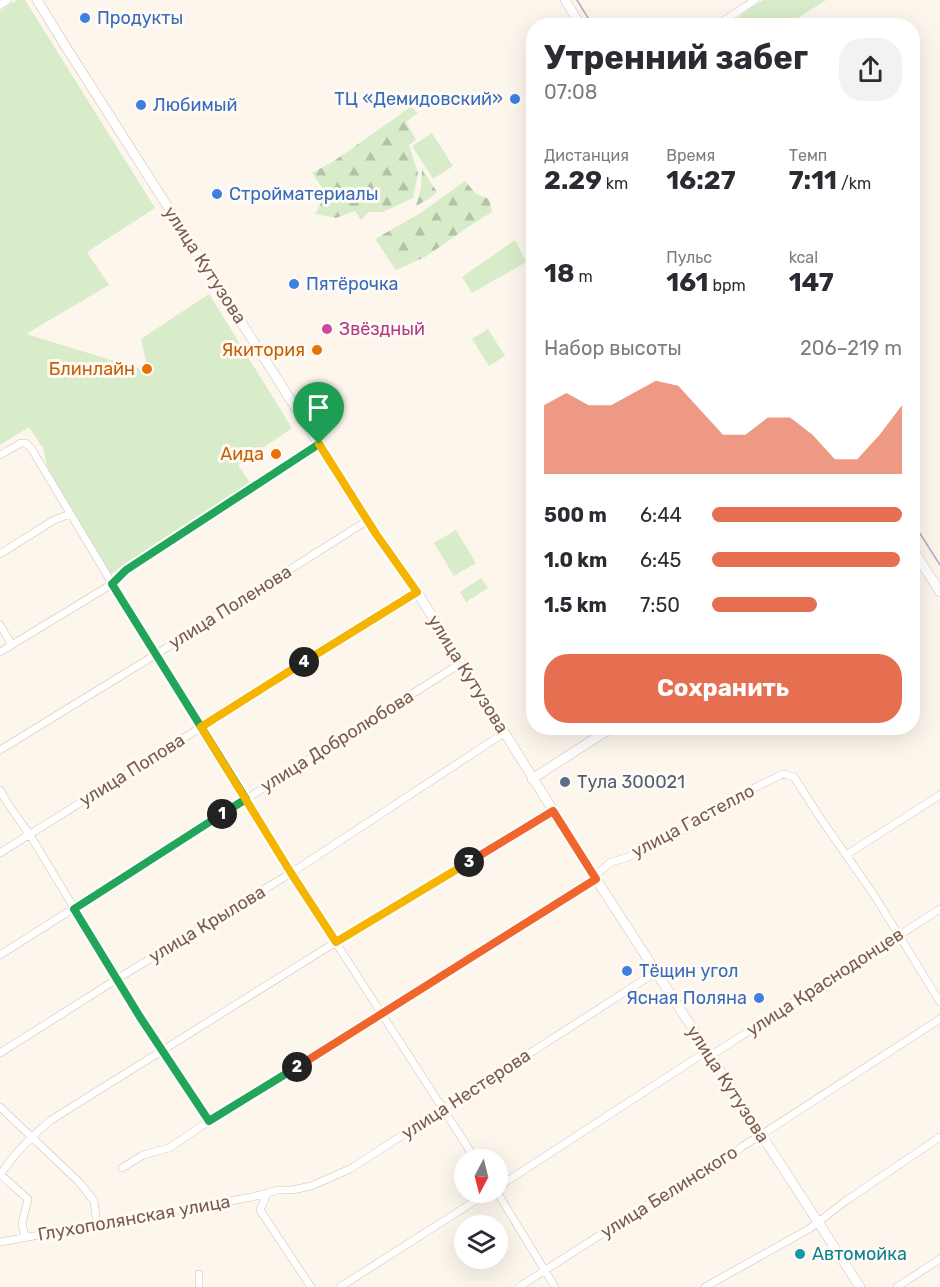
<!DOCTYPE html>
<html lang="ru">
<head>
<meta charset="utf-8">
<style>
  :root { --surface:#fff; --page:#f2f2f3; --text:#2b2b33; --muted:#7c7c81; --accent:#e76f51 }
  body { margin:0; font-family:Rubik,sans-serif; background:var(--page); color:var(--text); height:100vh; display:flex; flex-direction:column; font-size:22px; white-space:nowrap }
  * { box-sizing:border-box; margin:0 }
  p { font-size:20px; color:var(--muted) }
  .icon { flex:none; width:33px; height:33px; fill:none; stroke:currentColor; stroke-width:2; stroke-linecap:round; stroke-linejoin:round }
  .map { position:relative; flex:1; overflow:hidden }
  .side { position:absolute; left:526px; top:18px; width:394px; height:717px; display:flex; flex-direction:column; background:var(--surface); border-radius:24px; box-shadow:0 6px 24px #0002 }
  .side>* { flex:none }
  .needle { width:39px; rotate:187deg }
  .controls { position:absolute; left:454px; top:1149px; display:grid; gap:12px }
  .controls a { display:grid; place-items:center; width:54px; height:54px; border-radius:50%; background:var(--surface); box-shadow:0 6px 24px #0002; font-size:30px }
  .pin { position:absolute; display:grid; place-items:center; width:51px; height:51px; color:#fff; margin:-62px -26px; border-radius:50% 50% 50% 0; rotate:-45deg; box-shadow:0 0 6px #0007 }
  .pin .icon { rotate:45deg }
  .km { position:absolute; width:30px; height:30px; margin:-15px; border-radius:50%; background:#222; color:#fff; font-size:16px; line-height:30px; text-align:center }
  .round { display:grid; place-items:center; flex:none; width:63px; height:63px; border-radius:24px; background:var(--page) }
  .overview { display:flex; align-items:center; justify-content:space-between; height:102px; padding:0 18px }
  h1 { font-size:33px; font-weight:700; line-height:45px }
  .figures { display:grid; grid-template-columns:repeat(3,1fr); gap:9px; height:102px; padding:6px 18px }
  .figures div { display:grid; align-content:center }
  .figures b { font-size:26px; font-weight:700 }
  .figures small { font-size:16px; font-weight:400 }
  .figures p { font-size:16px }
  .chart { height:168px; padding:12px 18px }
  .chart p { display:flex; justify-content:space-between }
  .chart svg { width:100%; height:108px; margin-top:6px; fill:var(--accent); opacity:.7 }
  .primary-button { display:flex; gap:12px; margin-top:auto; padding:12px 18px }
  .primary-button a { flex:1; height:69px; border-radius:24px; background:var(--accent); color:#fff; font-size:24px; font-weight:700; line-height:69px; text-align:center }
  ul { padding:0 18px; list-style:none; font-size:20px }
  li { display:grid; grid-template-columns:96px 72px 1fr; align-items:center; height:45px }
  li i { height:15px; border-radius:8px; background:var(--accent) }
  .map>svg:first-child { display:block }
  .forest { fill:url(#forest-firs) }
  .park { fill:#d8ecc9 }
  .lines { fill:none; stroke-linecap:round; stroke-linejoin:round }
  .street-casing { stroke:#d1beb0; stroke-width:8 }
  .secondary-casing { stroke:#d6c0b0; stroke-width:10 }
  .street { stroke:#fff; stroke-width:7 }
  .secondary { stroke:#fff; stroke-width:9 }
  .tram { stroke:#b9a8c9; stroke-width:1.5 }
  .split-1-casing { stroke:#fff; stroke-width:12 }
  .split-2-casing { stroke:#fff; stroke-width:12 }
  .split-3-casing { stroke:#fff; stroke-width:12 }
  .split-4-casing { stroke:#fff; stroke-width:12 }
  .split-5-casing { stroke:#fff; stroke-width:12 }
  .split-1 { stroke:#22a559; stroke-width:8 }
  .split-2 { stroke:#22a559; stroke-width:8 }
  .split-3 { stroke:#f0652b; stroke-width:8 }
  .split-4 { stroke:#f5b400; stroke-width:8 }
  .split-5 { stroke:#f5b400; stroke-width:8 }
  .shop-dot { fill:#3f7fe0; stroke:#fffaf3; stroke-width:2 }
  .hotel-dot { fill:#d1479c; stroke:#fffaf3; stroke-width:2 }
  .food-dot { fill:#e8710a; stroke:#fffaf3; stroke-width:2 }
  .service-dot { fill:#5c6f8a; stroke:#fffaf3; stroke-width:2 }
  .culture-dot { fill:#0f9aa8; stroke:#fffaf3; stroke-width:2 }
  .labels { text-anchor:middle; stroke-width:6; stroke-linejoin:round; paint-order:stroke }
  .shop-label { font-size:18px; fill:#366cbe; stroke:#fffaf3; text-anchor:start }
  .street-label { font-size:18px; fill:#7a5c4d; stroke:#fffaf3 }
  .hotel-label { font-size:18px; fill:#b23c85; stroke:#fffaf3; text-anchor:start }
  .food-label { font-size:18px; fill:#c56008; stroke:#fffaf3; text-anchor:end }
  .service-label { font-size:18px; fill:#4e5e75; stroke:#fffaf3; text-anchor:start }
  .culture-label { font-size:18px; fill:#0d838f; stroke:#fffaf3; text-anchor:start }
</style>
</head>
<body>
<div class="map">
<svg width="940" height="1287" viewBox="0 0 940 1287">
  <defs>
    <pattern id="forest-firs" width="22" height="20" patternUnits="userSpaceOnUse" patternTransform="scale(1.5)"><rect width="22" height="20" fill="#d8ecc9"/><path d="M5 1l3.5 6h-7zM16 11l3.5 6h-7z" fill="#b4c2a5"/></pattern>
  </defs>
  <rect width="100%" height="100%" fill="#fdf6ec"/>
  <path class="forest" d="M412 106 417 113 406 122 416 140 409 145 418 173 413 198 383 212H369L361 220 355 211 336 218 315 214 326 194 312 173 334 161Z
    M422 169 437 192 430 198 416 206 421 188Z
    M465 181 476 194 489 199 492 212 474 223 425 257 396 270 375 239 419 214Z"/>
  <path class="park" d="M17 0H25L155 208 87 252 109 285 26 334 144 370 147 366 141 339 209 294 292 428 238 465 250 483 111 574 47 467 43 448 29 427 0 445V11Z
    M763 0H826L787 25H729L750 8Z
    M432 133 453 166 433 179 412 146Z
    M515 240 526 262 472 293 462 277Z
    M488 329 505 356 489 366 472 339Z
    M456 530 476 563 454 576 434 543Z
    M481 578 488 588 466 602 460 592Z"/>
  <g class="lines">
    <defs>
      <path id="street" d="M0 5 8 0
        M716 26 755 0
        M0 455 21 443H25L31 448 155 655 291 873 476 1160
        M0 554 54 520 70 514
        M0 625 12 645
        M0 652 112 584 126 570 319 444
        M0 750 155 655 368 520
        M0 790 8 804 30 835 140 1017 209 1121
        M0 853 417 592
        M846 855 940 795
        M594 876 611 862 626 858 700 822 756 787 783 774 794 777 821 819 874 895 940 1002
        M0 955 461 663
        M0 1053 117 979 291 873 504 733
        M710 1056 940 909
        M0 1107 79 1182 94 1201 97 1224
        M122 1168 143 1155 169 1148 209 1121 259 1091 596 879
        M0 1174 28 1199 22 1223 25 1237
        M1 1174C14 1153 32 1136 51 1120L336 942 553 811
        M498 1187 707 1051
        M497 1192 555 1287
        M267 1194 260 1210 311 1287
        M0 1242 252 1197 278 1190H292L311 1186 350 1169 656 972
        M199 1287V1274
        M340 1287 489 1192
        M519 1287 706 1167 727 1159 743 1146 761 1135 940 1019
        M705 1287 809 1229 847 1200 940 1137
        M897 1287 940 1259"/>
      <path id="secondary" d="M37 0 66 47 376 534 417 592 594 876 860 1287
        M565 0 581 26
        M914 551 940 592
        M532 779 611 728"/>
    </defs>
    <use href="#street" class="street-casing"/>
    <use href="#secondary" class="secondary-casing"/>
    <use href="#street" class="street"/>
    <use href="#secondary" class="secondary"/>
    <path class="tram" d="M577 0 593 26
      M914 524 940 565"/>
  </g>
  <g class="lines">
    <defs>
      <path id="split-1" d="M222 814 246 799 112 584 126 570 319 444"/>
      <path id="split-2" d="M222 814 74 909 140 1017 209 1121 297 1067"/>
      <path id="split-3" d="M297 1067 596 879 553 811 469 862"/>
      <path id="split-4" d="M304 662 201 727 291 873 336 942 469 862"/>
      <path id="split-5" d="M304 662 417 592 376 534 319 444"/>
    </defs>
    <use href="#split-1" class="split-1-casing"/>
    <use href="#split-2" class="split-2-casing"/>
    <use href="#split-3" class="split-3-casing"/>
    <use href="#split-4" class="split-4-casing"/>
    <use href="#split-5" class="split-5-casing"/>
    <use href="#split-1" class="split-1"/>
    <use href="#split-2" class="split-2"/>
    <use href="#split-3" class="split-3"/>
    <use href="#split-4" class="split-4"/>
    <use href="#split-5" class="split-5"/>
  </g>
  <g class="shop-dot">
    <circle cx="85" cy="18" r="6"/>
    <circle cx="515" cy="99" r="6"/>
    <circle cx="141" cy="105" r="6"/>
    <circle cx="217" cy="194" r="6"/>
    <circle cx="294" cy="284" r="6"/>
    <circle cx="627" cy="971" r="6"/>
    <circle cx="759" cy="998" r="6"/>
  </g>
  <circle class="hotel-dot" cx="327" cy="329" r="6"/>
  <g class="food-dot">
    <circle cx="317" cy="350" r="6"/>
    <circle cx="147" cy="369" r="6"/>
    <circle cx="276" cy="454" r="6"/>
  </g>
  <circle class="service-dot" cx="565" cy="782" r="6"/>
  <circle class="culture-dot" cx="800" cy="1254" r="6"/>
  <g class="labels">
    <g class="shop-label">
      <text x="97" y="24">Продукты</text>
      <text x="503" y="105" text-anchor="end">ТЦ «Демидовский»</text>
      <text x="153" y="111">Любимый</text>
      <text x="229" y="200">Стройматериалы</text>
      <text x="306" y="290">Пятёрочка</text>
      <text x="639" y="977">Тёщин угол</text>
      <text x="747" y="1004" text-anchor="end">Ясная Поляна</text>
    </g>
    <g class="street-label">
      <text transform="translate(205 265) rotate(57)" y="6">улица Кутузова</text>
      <text transform="translate(230 607) rotate(-32)" y="6">улица Поленова</text>
      <text transform="translate(468 674) rotate(58)" y="6">улица Кутузова</text>
      <text transform="translate(337 741) rotate(-32)" y="6">улица Добролюбова</text>
      <text transform="translate(132 770) rotate(-32)" y="6">улица Попова</text>
      <text transform="translate(693 821) rotate(-28)" y="6">улица Гастелло</text>
      <text transform="translate(207 924) rotate(-31)" y="6">улица Крылова</text>
      <text transform="translate(825 982) rotate(-33)" y="6">улица Краснодонцев</text>
      <text transform="translate(728 1084) rotate(57)" y="6">улица Кутузова</text>
      <text transform="translate(466 1094) rotate(-33)" y="6">улица Нестерова</text>
      <text transform="translate(669 1192) rotate(-32)" y="6">улица Белинского</text>
      <text transform="translate(134 1218) rotate(-10)" y="6">Глухополянская улица</text>
    </g>
    <g class="hotel-label">
      <text x="339" y="335">Звёздный</text>
    </g>
    <g class="food-label">
      <text x="305" y="356">Якитория</text>
      <text x="135" y="375">Блинлайн</text>
      <text x="264" y="460">Аида</text>
    </g>
    <g class="service-label">
      <text x="577" y="788">Тула 300021</text>
    </g>
    <g class="culture-label">
      <text x="812" y="1260">Автомойка</text>
    </g>
  </g>
</svg>
<div class="controls">
<a><svg class="needle" viewBox="-14 -14 28 28"><path d="M0-13l5 13h-10z" fill="#e53935"/><path d="M0 13l5-13h-10z" fill="#7c7c81"/></svg></a>
<a><svg class="icon" aria-label="layers" viewBox="0 0 24 24"><path d="M12 4l9 5-9 5-9-5zM3 14l9 5 9-5"/></svg></a>
</div>
<div class="pin" style="left:319px;top:444px;background:#1e9e55"><svg class="icon" aria-label="arrive" viewBox="0 0 24 24"><path d="M6 21V4h12l-3 4 3 4H6"/></svg></div>
<b class="km" style="left:222px;top:814px">1</b>
<b class="km" style="left:297px;top:1067px">2</b>
<b class="km" style="left:469px;top:862px">3</b>
<b class="km" style="left:304px;top:662px">4</b>
<section class="side">
<div class="overview"><div><h1>Утренний забег</h1><p>07:08</p></div><a class="round"><svg class="icon" aria-label="share" viewBox="0 0 24 24"><path d="M12 15V3M7 8l5-5 5 5M5 13v7h14v-7"/></svg></a></div>
<div class="figures">
<div><p>Дистанция</p><b>2.29<small> km</small></b></div>
<div><p>Время</p><b>16:27</b></div>
<div><p>Темп</p><b>7:11<small> /km</small></b></div>
</div>
<div class="figures">
<div><b>18<small> m</small></b></div>
<div><p>Пульс</p><b>161<small> bpm</small></b></div>
<div><p>kcal</p><b>147</b></div>
</div>
<div class="chart"><p><span>Набор высоты</span>206–219 m</p>
<svg viewBox="0 0 160 44" preserveAspectRatio="none"><path d="M0 44V16L10 11L20 16L30 16L40 11L50 6L60 8L70 18L80 28L90 28L100 21L110 21L120 28L130 38L140 38L150 28L160 16V44z"/></svg>
</div>
<ul>
<li><b>500 m</b>6:44<i style="width:100%"></i></li>
<li><b>1.0 km</b>6:45<i style="width:99%"></i></li>
<li><b>1.5 km</b>7:50<i style="width:55%"></i></li>
</ul>
<div class="primary-button"><a>Сохранить</a></div>
</section>
</div>
</body>
</html>
